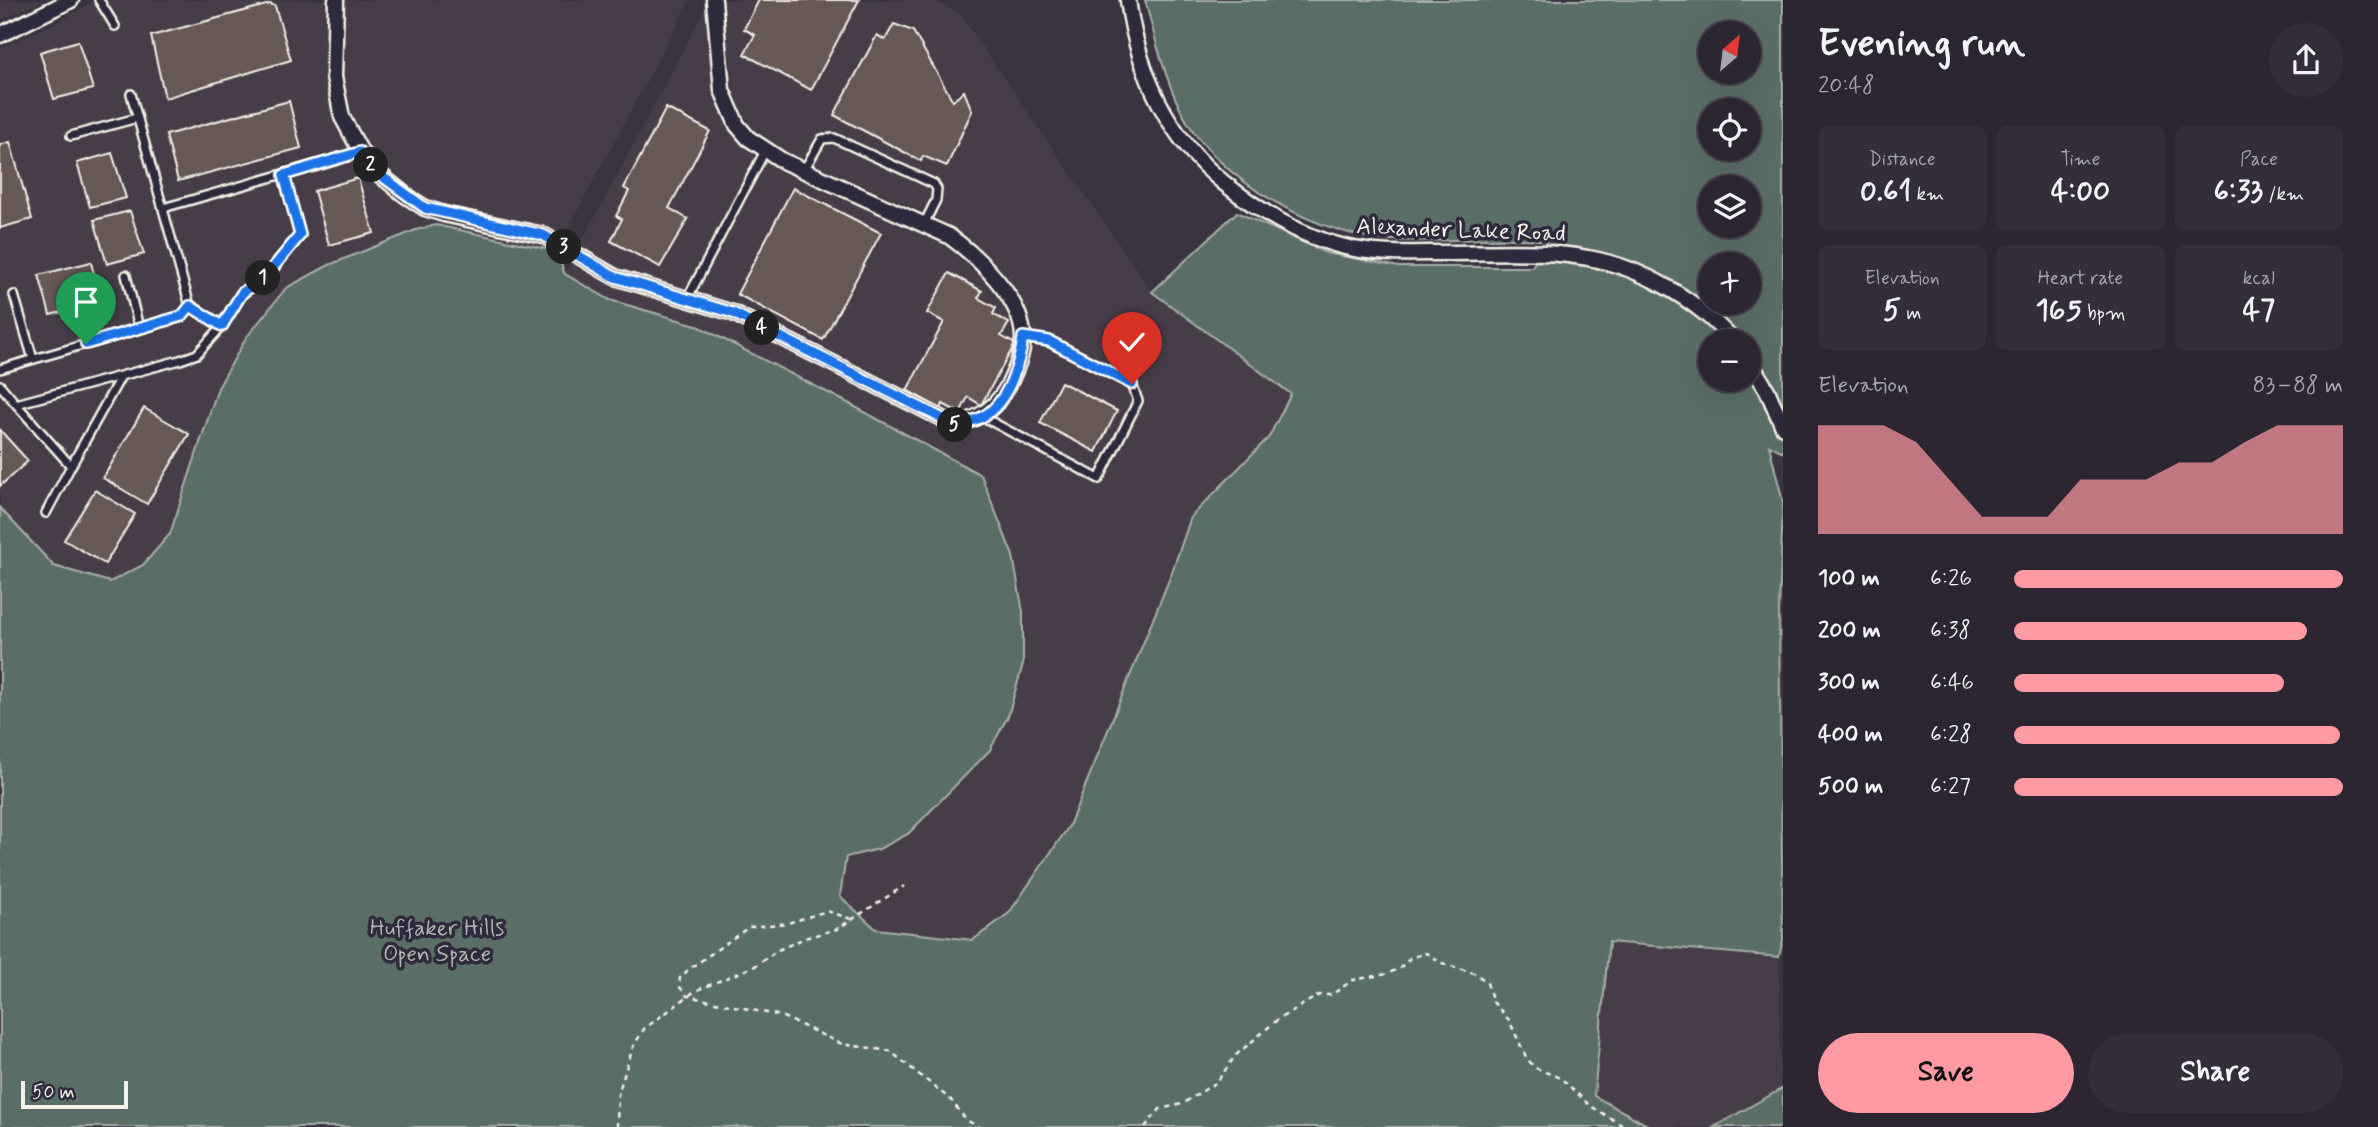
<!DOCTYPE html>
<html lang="en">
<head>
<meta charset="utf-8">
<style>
  :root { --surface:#2c2632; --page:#342e3a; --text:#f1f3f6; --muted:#a6a5ac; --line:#48434d; --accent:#ff9aa2 }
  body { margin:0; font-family:Mynerve,sans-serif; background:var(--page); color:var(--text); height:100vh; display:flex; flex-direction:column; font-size:26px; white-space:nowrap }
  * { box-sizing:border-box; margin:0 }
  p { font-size:23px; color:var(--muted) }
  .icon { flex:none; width:38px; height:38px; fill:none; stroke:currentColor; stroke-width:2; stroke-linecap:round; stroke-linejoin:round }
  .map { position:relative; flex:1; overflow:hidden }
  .details { display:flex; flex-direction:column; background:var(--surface); width:595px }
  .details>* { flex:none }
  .needle { width:46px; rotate:28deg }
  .fabs { position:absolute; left:1698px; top:21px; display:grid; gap:14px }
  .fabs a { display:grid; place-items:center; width:63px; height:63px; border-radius:50%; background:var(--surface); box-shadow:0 7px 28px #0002,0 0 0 2px var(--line); font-size:35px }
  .scale { position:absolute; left:21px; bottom:18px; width:107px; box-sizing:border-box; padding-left:7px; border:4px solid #f4f1e8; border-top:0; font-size:19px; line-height:24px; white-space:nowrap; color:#f4f1e8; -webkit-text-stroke:5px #2f2a3d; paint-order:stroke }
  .pin { position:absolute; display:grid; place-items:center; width:60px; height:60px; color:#fff; margin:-72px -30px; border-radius:50% 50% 50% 0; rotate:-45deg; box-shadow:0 0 7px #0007 }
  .pin .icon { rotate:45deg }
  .km { position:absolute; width:35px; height:35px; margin:-18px; border-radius:50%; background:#222; color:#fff; font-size:19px; line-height:35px; text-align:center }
  .round { display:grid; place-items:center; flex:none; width:74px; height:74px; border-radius:37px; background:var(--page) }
  .summary { display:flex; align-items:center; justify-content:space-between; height:119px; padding:0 35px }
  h1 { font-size:38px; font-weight:800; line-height:52px }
  .metrics { display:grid; grid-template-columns:repeat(3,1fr); gap:10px; height:119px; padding:7px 35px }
  .metrics div { display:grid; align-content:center; border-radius:10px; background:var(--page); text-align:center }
  .metrics b { font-size:30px; font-weight:800 }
  .metrics small { font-size:19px; font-weight:400 }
  .metrics p { font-size:19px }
  .chart { height:196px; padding:14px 35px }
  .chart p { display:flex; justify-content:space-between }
  .chart svg { width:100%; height:126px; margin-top:7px; fill:var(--accent); opacity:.7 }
  .cta { display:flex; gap:14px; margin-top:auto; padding:14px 35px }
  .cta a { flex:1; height:80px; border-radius:42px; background:var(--accent); color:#111; font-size:28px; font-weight:800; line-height:80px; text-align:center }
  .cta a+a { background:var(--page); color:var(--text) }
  ul { padding:0 35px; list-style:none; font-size:23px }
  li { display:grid; grid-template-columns:112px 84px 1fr; align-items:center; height:52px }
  li i { height:18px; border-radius:9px; background:var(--accent) }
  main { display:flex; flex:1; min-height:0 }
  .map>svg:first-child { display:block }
  .built { fill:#473e48 }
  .green { fill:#5a6e68; stroke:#a7b0a8; stroke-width:2; fill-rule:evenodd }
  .building { fill:#665955; stroke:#f4f1e8; stroke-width:2 }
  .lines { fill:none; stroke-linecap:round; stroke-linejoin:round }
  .lane-casing { stroke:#f4f1e8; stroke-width:12 }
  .street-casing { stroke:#f4f1e8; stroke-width:19 }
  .path { stroke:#f4f1e8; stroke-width:2.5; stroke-dasharray:5 5; stroke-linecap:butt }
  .lane { stroke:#2f2a3d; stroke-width:7 }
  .street { stroke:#2f2a3d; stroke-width:14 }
  .route-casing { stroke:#fff; stroke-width:14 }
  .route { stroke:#1a73e8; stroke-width:9 }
  .labels { text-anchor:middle; stroke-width:7; stroke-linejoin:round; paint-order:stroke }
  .street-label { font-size:23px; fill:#f4f1e8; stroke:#2f2a3d }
  .park-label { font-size:23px; fill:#afb6ae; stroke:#2f2a3d }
</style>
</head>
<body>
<main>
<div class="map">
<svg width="1783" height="1127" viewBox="0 0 1783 1127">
  <rect width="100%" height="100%" fill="#3a3342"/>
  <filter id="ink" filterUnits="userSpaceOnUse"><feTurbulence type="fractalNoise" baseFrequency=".0143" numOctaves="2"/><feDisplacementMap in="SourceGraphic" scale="14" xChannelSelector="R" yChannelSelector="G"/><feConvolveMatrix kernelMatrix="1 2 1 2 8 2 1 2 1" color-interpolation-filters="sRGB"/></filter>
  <g filter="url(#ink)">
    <path class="built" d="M0 0H45L0 20Z
      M96 0H690L556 251 436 225 416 230 329 265 186 491 170 534 143 565 109 582 54 566 0 508V48L54 24Z
      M724 0H933L960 14 1152 292 1291 394 1269 437 1191 517 1171 575 1069 826 1009 913 973 940 876 929 840 896 846 857 879 849 989 750 1008 716 1023 664 981 476 846 402 696 325 610 300 565 274 703 12 707 11 712 88 727 127 740 143 774 167 927 237 937 218 791 154 754 130 733 96Z
      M1609 941 1779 957 1780 1089 1714 1127H1651L1594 1096Z"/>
    <path class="green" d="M1145 0H1783V452L1769 445 1783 502 1779 612 1783 940 1779 957 1609 942 1594 1096 1651 1127H0V508L54 566 110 582 143 565 170 534 218 388 246 338 286 288 329 265 416 230 436 225 556 251 565 274 610 300 696 325 846 402 981 475 1013 556 1023 612V664L1008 716 990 750 908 834 879 849 846 857 840 896 876 929 973 940 1009 913 1069 826 1171 575 1191 517 1269 437 1291 394 1152 292 1237 212 1326 253 1399 267H1532L1547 241C1497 235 1443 243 1392 240 1318 237 1215 179 1181 111 1164 76 1155 38 1145 0ZM1710 33H1748V72H1710ZM1710 110H1748V149H1710ZM1710 187H1748V226H1710ZM1710 264H1748V303H1710ZM1710 341H1748V380H1710Z
      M1783 1088V1127H1714Z"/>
    <path class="building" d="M759 0H859L811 90 744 54 755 35 744 29Z
      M270 4 275 6 291 60 165 98 151 36Z
      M894 24 913 31 953 101 964 91 972 111 947 166 923 156 921 161 834 115 877 35 885 40Z
      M78 41 93 89 54 99 40 52Z
      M289 101 301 148 178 181 166 135Z
      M666 108 710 131 669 208 688 219 660 267 611 241 622 219 616 216 629 191 624 188Z
      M10 142 32 219 0 228V145Z
      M112 153 126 198 90 207 77 163Z
      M358 178 374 233 329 245 314 191Z
      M793 188 881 233 823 340 737 294Z
      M130 211 144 254 107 264 94 220Z
      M91 262 101 302 50 315 39 275Z
      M949 273 982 291 978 298 996 308 993 314 1009 323 1001 336 1015 344 981 405 968 397 960 413 943 404 941 409 907 390 944 322 927 313Z
      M1061 382 1117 411 1096 452 1040 423Z
      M144 408 189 434 147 504 103 478Z
      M0 430 28 461 0 486Z
      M95 490 135 514 105 564 64 540Z"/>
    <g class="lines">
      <defs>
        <path id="lane" d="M99 0 115 26
          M71 136 137 118
          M804 170 822 139 834 138 934 184 937 189 936 200 924 224
          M163 208 361 152
          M126 275 139 328
          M14 295 33 359
          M687 299 765 151
          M190 306 222 326 242 293 267 275 300 235 284 175
          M0 369 182 316 190 306 131 94
          M0 385 16 404 180 360 197 354 222 326
          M16 404 71 466 121 376
          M983 417 1099 479 1138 401 1132 384 1049 341 1023 337
          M46 513 71 466"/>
        <path id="street" d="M336 0 334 77 342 117 361 152 379 174 405 195 425 208 444 214 543 235 615 277 733 313 955 425C982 418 999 406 1011 380 1017 366 1023 354 1023 338 1023 299 978 257 949 236L783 161 748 138 737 125 722 90 714 0
          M1128 0C1138 72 1166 136 1224 183 1259 211 1300 236 1345 247 1378 255 1412 253 1445 253 1492 253 1542 249 1588 258 1641 267 1698 300 1733 341
          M0 35 71 0
          M1748 359 1767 390 1783 427"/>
      </defs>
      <use href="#lane" class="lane-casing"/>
      <use href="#street" class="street-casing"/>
      <path class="path" d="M851 919 827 911 788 923 749 927 688 970 680 978 679 986 687 996 781 1016 842 1044 890 1051 951 1100 966 1120 979 1127
        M617 1127 618 1094 633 1047 644 1029 695 991 755 966 778 950 805 938 837 929 904 886
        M1145 1127 1160 1109 1182 1104 1217 1082 1235 1056 1277 1020 1319 995H1331L1353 980 1387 974 1400 968 1410 958 1426 953 1442 963 1477 974 1487 983 1493 1002 1509 1020 1527 1059 1536 1068 1562 1079 1589 1105 1625 1127"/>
      <use href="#lane" class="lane"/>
      <use href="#street" class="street"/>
    </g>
  </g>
  <g class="lines" filter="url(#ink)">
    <defs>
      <path id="route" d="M86 344 182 316 190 306 222 326 242 293 267 275 300 235 284 175 360 152 379 174 425 208 543 235 615 277 733 313 955 425C964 423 974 421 982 417 1008 403 1020 363 1023 337L1049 341 1132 384"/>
    </defs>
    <use href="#route" class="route-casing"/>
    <use href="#route" class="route"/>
  </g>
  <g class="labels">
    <g class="street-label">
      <text transform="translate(1461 229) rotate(2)" y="8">Alexander Lake Road</text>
    </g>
    <g class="park-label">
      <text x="437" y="935">Huffaker Hills<tspan x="437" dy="26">Open Space</tspan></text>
    </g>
  </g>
</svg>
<div class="fabs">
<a><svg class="needle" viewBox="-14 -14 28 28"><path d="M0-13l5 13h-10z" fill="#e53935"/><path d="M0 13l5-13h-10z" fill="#a6a5ac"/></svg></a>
<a><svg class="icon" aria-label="locate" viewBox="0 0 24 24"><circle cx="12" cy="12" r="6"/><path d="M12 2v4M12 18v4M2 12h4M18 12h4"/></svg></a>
<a><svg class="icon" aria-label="layers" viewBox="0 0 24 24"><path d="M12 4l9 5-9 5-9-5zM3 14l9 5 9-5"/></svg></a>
<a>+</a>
<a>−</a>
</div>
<div class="scale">50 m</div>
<div class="pin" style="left:86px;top:344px;background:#1e9e55"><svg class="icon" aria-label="arrive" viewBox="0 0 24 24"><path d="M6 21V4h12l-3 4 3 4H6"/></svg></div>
<div class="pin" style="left:1132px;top:384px;background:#d93025"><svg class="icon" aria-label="check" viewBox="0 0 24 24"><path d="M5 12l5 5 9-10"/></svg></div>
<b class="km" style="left:263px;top:278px">1</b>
<b class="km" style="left:371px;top:165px">2</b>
<b class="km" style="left:564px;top:247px">3</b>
<b class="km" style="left:762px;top:328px">4</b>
<b class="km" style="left:955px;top:425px">5</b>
</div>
<section class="details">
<div class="summary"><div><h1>Evening run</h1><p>20:48</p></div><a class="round"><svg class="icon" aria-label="share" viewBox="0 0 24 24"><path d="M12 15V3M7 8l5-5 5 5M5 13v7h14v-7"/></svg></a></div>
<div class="metrics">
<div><p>Distance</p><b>0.61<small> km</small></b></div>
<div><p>Time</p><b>4:00</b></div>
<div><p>Pace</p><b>6:33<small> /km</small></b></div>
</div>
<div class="metrics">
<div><p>Elevation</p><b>5<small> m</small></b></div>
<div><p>Heart rate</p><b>165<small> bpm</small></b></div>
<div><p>kcal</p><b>47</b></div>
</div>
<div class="chart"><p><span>Elevation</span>83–88 m</p>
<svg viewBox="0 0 160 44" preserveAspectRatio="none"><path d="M0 44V6L10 6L20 6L30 12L40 25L50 38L60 38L70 38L80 25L90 25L100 25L110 19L120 19L130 12L140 6L150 6L160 6V44z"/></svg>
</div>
<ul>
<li><b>100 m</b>6:26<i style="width:100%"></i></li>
<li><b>200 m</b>6:38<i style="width:89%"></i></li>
<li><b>300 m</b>6:46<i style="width:82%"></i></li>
<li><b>400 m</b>6:28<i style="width:99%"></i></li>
<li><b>500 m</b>6:27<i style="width:100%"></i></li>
</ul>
<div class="cta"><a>Save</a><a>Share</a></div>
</section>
</main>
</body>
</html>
